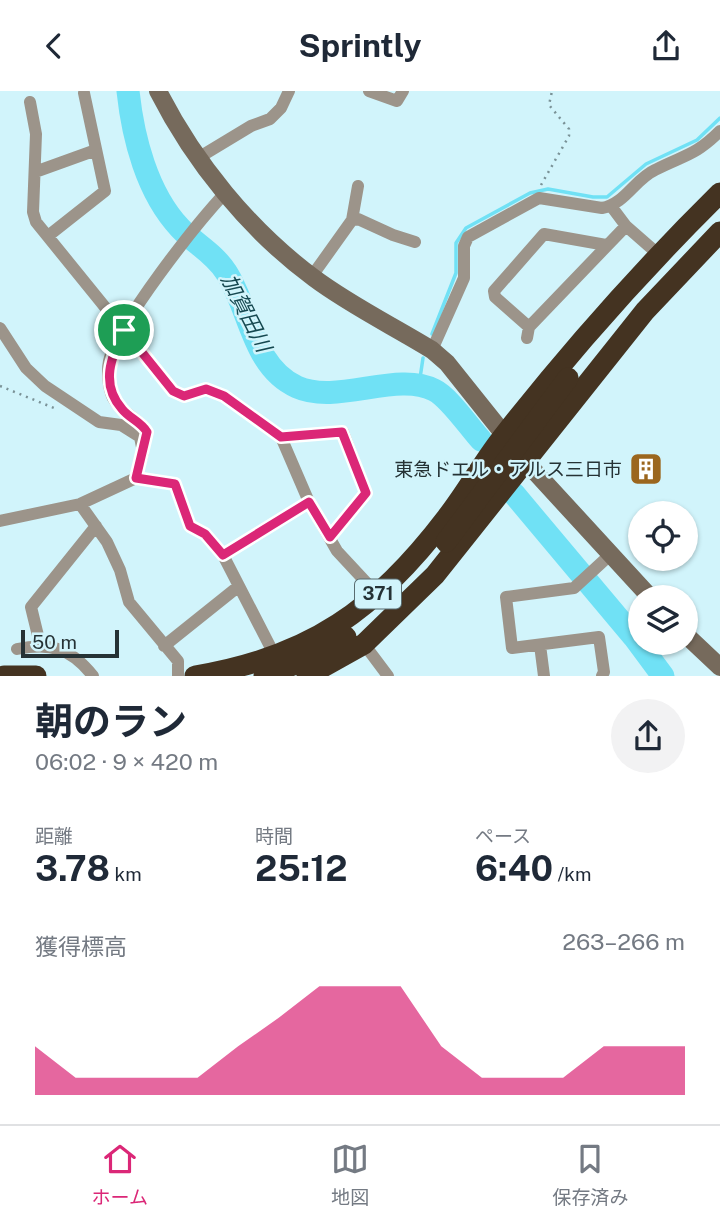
<!DOCTYPE html>
<html lang="ja">
<head>
<meta charset="utf-8">
<style>
  :root { --surface:#fff; --page:#f2f2f3; --text:#1f2937; --muted:#747a83; --line:#e0e1e3; --accent:#db2777 }
  body { margin:0; font-family:"Public Sans","Noto Sans JP",sans-serif; background:var(--page); color:var(--text); height:100vh; display:flex; flex-direction:column; font-size:26px; white-space:nowrap }
  * { box-sizing:border-box; margin:0 }
  p { font-size:23px; color:var(--muted) }
  .icon { flex:none; width:38px; height:38px; fill:none; stroke:currentColor; stroke-width:2; stroke-linecap:round; stroke-linejoin:round }
  .map { position:relative; height:585px; overflow:hidden }
  .side { display:flex; flex-direction:column; background:var(--surface); flex:1 }
  .side>* { flex:none }
  .tools { position:absolute; left:628px; top:410px; display:grid; gap:14px }
  .tools a { display:grid; place-items:center; width:70px; height:70px; border-radius:50%; background:var(--surface); box-shadow:0 2px 5px #0004; font-size:35px }
  .scale { position:absolute; left:21px; bottom:18px; width:98px; box-sizing:border-box; padding-left:7px; border:4px solid #253235; border-top:0; font-size:19px; line-height:24px; white-space:nowrap; color:#253235; -webkit-text-stroke:5px #d1f4fb; paint-order:stroke }
  .pin { position:absolute; display:grid; place-items:center; width:60px; height:60px; color:#fff; margin:-30px; border:4px solid #fff; border-radius:50%; box-shadow:0 2px 7px #0007 }
  .round { display:grid; place-items:center; flex:none; width:74px; height:74px; border-radius:37px; background:var(--page) }
  .head { display:flex; align-items:center; justify-content:space-between; height:119px; padding:0 35px }
  h1 { font-size:38px; font-weight:700; line-height:52px }
  .stats { display:grid; grid-template-columns:repeat(3,1fr); gap:10px; height:119px; padding:7px 35px }
  .stats div { display:grid; align-content:center }
  .stats b { font-size:35px; font-weight:700 }
  .stats small { font-size:19px; font-weight:400 }
  .stats p { font-size:19px }
  .chart { height:196px; padding:14px 35px }
  .chart p { display:flex; justify-content:space-between }
  .chart svg { width:100%; height:126px; margin-top:7px; fill:var(--accent); opacity:.7 }
  header { display:flex; justify-content:space-between; align-items:center; height:91px; padding:0 35px; background:var(--surface); font-size:32px; font-weight:700 }
  .tab-bar { display:flex; justify-content:space-around; align-items:center; height:98px; border-top:2px solid var(--line); background:var(--surface); font-size:19px; color:var(--muted) }
  .tab-bar a { display:grid; justify-items:center; gap:4px }
  .tab-bar .active { color:var(--accent) }
  .map>svg:first-child { display:block }
  .lines { fill:none; stroke-linecap:round; stroke-linejoin:round }
  .stream { stroke:#70e1f5; stroke-width:3.5 }
  .river { stroke:#70e1f5; stroke-width:23 }
  .path { stroke:#7a9297; stroke-width:2.5; stroke-dasharray:2 5; stroke-linecap:butt }
  .street { stroke:#9c948a; stroke-width:12 }
  .secondary { stroke:#766a5c; stroke-width:18 }
  .highway { stroke:#443321; stroke-width:21 }
  .highway-bridge { stroke:#443321; stroke-width:21 }
  .route-casing { stroke:#fff; stroke-width:14 }
  .route { stroke:#db2777; stroke-width:9 }
  .labels { text-anchor:middle; stroke-width:5; stroke-linejoin:round; paint-order:stroke }
  .shield { fill:#d1f4fb; stroke:#596c70; stroke-width:2 }
  .shield-label { font-size:18px; font-weight:bold; fill:#253235 }
  .poi-label { font-size:19px; fill:#253235; stroke:#d1f4fb; text-anchor:end }
  .water-label { font-size:21px; font-style:italic; fill:#154850; stroke:#d1f4fb }
</style>
</head>
<body>
<header><svg class="icon" aria-label="back" viewBox="0 0 24 24"><path d="M15 5l-7 7 7 7"/></svg>Sprintly<svg class="icon" aria-label="share" viewBox="0 0 24 24"><path d="M12 15V3M7 8l5-5 5 5M5 13v7h14v-7"/></svg></header>
<div class="map">
<svg width="720" height="585" viewBox="0 0 720 585">
  <rect width="100%" height="100%" fill="#d1f4fb"/>
  <g class="lines">
    <path class="stream" d="M432 243 456 182V152L466 137 530 102 548 98 593 106H607L646 73 697 49 720 27
      M419 294 423 267"/>
    <path class="river" d="M128 0C133 47 147 102 180 137 195 153 214 162 226 181 250 217 252 276 297 296 337 314 397 280 434 299 449 306 469 336 481 349
      M514 403 634 546 663 585"/>
    <path class="path" d="M541 94 569 45V38L549 14 552 0
      M0 295 54 317
      M150 388 164 390"/>
    <path class="street" d="M369 0 397 10 403 0
      M30 11 36 43 33 121 36 131 173 300 184 305 206 298 224 305 281 346 309 411 337 460 377 503
      M198 67 251 35 270 28 281 17 289 0
      M35 81 96 59
      M611 115 626 135 658 163
      M352 129 358 128 393 144 415 151
      M48 145 105 100 84 2
      M312 185 352 129 358 95
      M529 236 495 206 494 200 544 143 606 154
      M0 237 26 277 45 295 99 331 121 334 140 346 143 361 136 387 80 413 0 430
      M527 247 529 236 626 135
      M432 259 464 187V155L468 146 539 107 602 117C625 113 635 88 655 79 684 64 695 65 720 40
      M281 346 343 341 366 402 330 446
      M142 356 147 341C139 327 121 322 113 307 108 297 107 280 109 270 118 231 197 132 226 101
      M175 393 190 435 205 443 223 464 275 565
      M80 413 107 451 120 479 129 511 178 570V585
      M223 464 309 411
      M40 553 31 516 96 435
      M364 553 388 585
      M540 554 544 585
      M164 555 239 495
      M17 558C50 551 71 557 93 585
      M602 585 604 581 599 546 512 557 506 506 574 497 611 463"/>
    <path class="secondary" d="M158 0C194 71 249 139 314 187 350 214 393 235 432 259L447 272 526 371 650 506
      M686 544 720 576"/>
    <path class="highway" d="M4 585H36
      M195 585C311 566 377 518 447 426 468 399 484 369 505 343 572 258 643 178 720 102
      M264 585 309 568 346 546
      M307 585 364 553 435 484 645 220 720 141"/>
    <path class="highway-bridge" d="M446 451 568 287"/>
  </g>
  <g class="lines">
    <defs>
      <path id="route" d="M124 239 173 300 184 305 206 298 224 305 281 346 342 341 366 402 330 446 309 411 223 464 205 443 190 435 175 393 136 387 147 341C141 331 129 327 122 318 100 293 111 266 124 239Z"/>
    </defs>
    <use href="#route" class="route-casing"/>
    <use href="#route" class="route"/>
  </g>
  <defs>
    <symbol id="building-square" viewBox="-11 -11 22 22"><rect x="-9" y="-9" width="18" height="18" rx="4" fill="#9b661e" stroke="#d1f4fb"/><path d="M-4-6H4V6H1V3H-1V6H-4ZM-2.5-4.3h1.7v1.8h-1.7ZM.8-4.3h1.7v1.8H.8ZM-2.5-1h1.7V.8h-1.7ZM.8-1h1.7V.8H.8Z" fill="#fff"/></symbol>
  </defs>
  <g fill-rule="evenodd">
    <use href="#building-square" x="627" y="359" width="38" height="38"/>
  </g>
  <g class="labels">
    <rect class="shield" x="355" y="488.5" width="46" height="29" rx="5"/>
    <g class="shield-label">
      <text x="378" y="509">371</text>
    </g>
    <g class="poi-label">
      <text x="622" y="385">東急ドエル・アルス三日市</text>
    </g>
    <g class="water-label">
      <text transform="translate(246 222) rotate(63)" y="7">加賀田川</text>
    </g>
  </g>
</svg>
<div class="tools">
<a><svg class="icon" aria-label="locate" viewBox="0 0 24 24"><circle cx="12" cy="12" r="6"/><path d="M12 2v4M12 18v4M2 12h4M18 12h4"/></svg></a>
<a><svg class="icon" aria-label="layers" viewBox="0 0 24 24"><path d="M12 4l9 5-9 5-9-5zM3 14l9 5 9-5"/></svg></a>
</div>
<div class="scale">50 m</div>
<div class="pin" style="left:124px;top:239px;background:#1e9e55"><svg class="icon" aria-label="arrive" viewBox="0 0 24 24"><path d="M6 21V4h12l-3 4 3 4H6"/></svg></div>
</div>
<section class="side">
<div class="head"><div><h1>朝のラン</h1><p>06:02 · 9 × 420 m</p></div><a class="round"><svg class="icon" aria-label="share" viewBox="0 0 24 24"><path d="M12 15V3M7 8l5-5 5 5M5 13v7h14v-7"/></svg></a></div>
<div class="stats">
<div><p>距離</p><b>3.78<small> km</small></b></div>
<div><p>時間</p><b>25:12</b></div>
<div><p>ペース</p><b>6:40<small> /km</small></b></div>
</div>
<div class="chart"><p><span>獲得標高</span>263–266 m</p>
<svg viewBox="0 0 160 44" preserveAspectRatio="none"><path d="M0 44V27L10 38L20 38L30 38L40 38L50 27L60 17L70 6L80 6L90 6L100 27L110 38L120 38L130 38L140 27L150 27L160 27V44z"/></svg>
</div>
</section>
<nav class="tab-bar">
<a class="active"><svg class="icon" aria-label="home" viewBox="0 0 24 24"><path d="M3 11l9-7 9 7M6 9v11h12V9"/></svg>ホーム</a>
<a><svg class="icon" aria-label="map" viewBox="0 0 24 24"><path d="M3 6l6-2 6 2 6-2v14l-6 2-6-2-6 2zM9 4v14M15 6v14"/></svg>地図</a>
<a><svg class="icon" aria-label="saved" viewBox="0 0 24 24"><path d="M7 4h10v16l-5-4-5 4z"/></svg>保存済み</a>
</nav>
</body>
</html>
